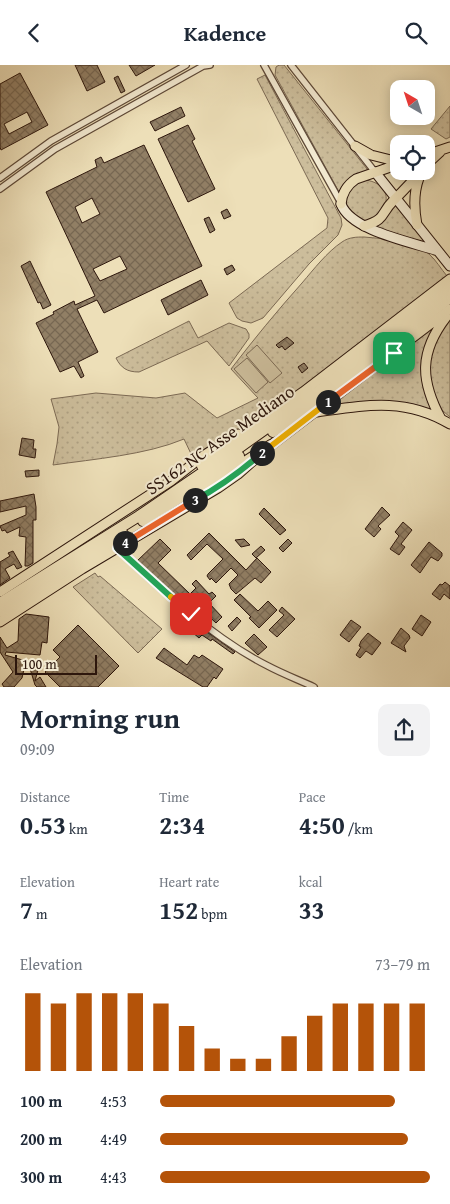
<!DOCTYPE html>
<html lang="en">
<head>
<meta charset="utf-8">
<style>
  :root { --surface:#fff; --page:#f2f2f3; --text:#1f2937; --muted:#747a83; --accent:#b45309 }
  body { margin:0; font-family:"Gentium Book Plus",serif; background:var(--page); color:var(--text); height:100vh; display:flex; flex-direction:column; font-size:19px; white-space:nowrap }
  * { box-sizing:border-box; margin:0 }
  p { font-size:16px; color:var(--muted) }
  .icon { flex:none; width:28px; height:28px; fill:none; stroke:currentColor; stroke-width:2; stroke-linecap:round; stroke-linejoin:round }
  .map { position:relative; height:622px; overflow:hidden }
  .details { display:flex; flex-direction:column; background:var(--surface); flex:1 }
  .details>* { flex:none }
  .needle { width:32px; rotate:321deg }
  .controls { position:absolute; left:390px; top:15px; display:grid; gap:10px }
  .controls a { display:grid; place-items:center; width:45px; height:45px; border-radius:10px; background:var(--surface); box-shadow:0 2px 12px #0003; font-size:25px }
  .scale { position:absolute; left:15px; bottom:12px; width:82px; box-sizing:border-box; padding-left:5px; border:2px solid #2d160c; border-top:0; font-size:14px; line-height:18px; white-space:nowrap; color:#2d160c; -webkit-text-stroke:4px #f3ead1; paint-order:stroke }
  .pin { position:absolute; display:grid; place-items:center; width:42px; height:42px; color:#fff; margin:-21px; border-radius:10px; box-shadow:0 2px 8px #0006 }
  .km { position:absolute; width:25px; height:25px; margin:-12px; border-radius:50%; background:#222; color:#fff; font-size:14px; line-height:25px; text-align:center }
  .round { display:grid; place-items:center; flex:none; width:52px; height:52px; border-radius:10px; background:var(--page) }
  .head { display:flex; align-items:center; justify-content:space-between; height:85px; padding:0 20px }
  h1 { font-size:28px; font-weight:800; line-height:38px }
  .figures { display:grid; grid-template-columns:repeat(3,1fr); gap:8px; height:85px; padding:5px 20px }
  .figures div { display:grid; align-content:center }
  .figures b { font-size:25px; font-weight:800 }
  .figures small { font-size:14px; font-weight:400 }
  .figures p { font-size:14px }
  .chart { height:140px; padding:10px 20px }
  .chart p { display:flex; justify-content:space-between }
  .chart svg { width:100%; height:90px; margin-top:5px; stroke:var(--accent); stroke-width:6 }
  ul { padding:0 20px; list-style:none; font-size:16px }
  li { display:grid; grid-template-columns:80px 60px 1fr; align-items:center; height:38px }
  li i { height:12px; border-radius:6px; background:var(--accent) }
  header { display:flex; justify-content:space-between; align-items:center; height:65px; padding:0 20px; background:var(--surface); font-size:22px; font-weight:800 }
  .map>svg:first-child { display:block }
  .grass { fill:url(#grass-dots); stroke:#7c6a54 }
  .garden { fill:#ccbd9b; stroke:#7c6a54 }
  .building { fill:url(#building-cross-hatch); stroke:#2d160c; fill-rule:evenodd }
  .lines { fill:none; stroke-linecap:round; stroke-linejoin:round }
  .street-casing { stroke:#5d4837; stroke-width:8 }
  .secondary-casing { stroke:#2d160c; stroke-width:11 }
  .primary-casing { stroke:#2d160c; stroke-width:11 }
  .highway-casing { stroke:#2d160c; stroke-width:12 }
  .street { stroke:#f3ead1; stroke-width:5.5 }
  .secondary { stroke:#f3ead1; stroke-width:9 }
  .primary { stroke:#eddfb8; stroke-width:9 }
  .highway { stroke:#eddfb8; stroke-width:10 }
  .split-1-casing { stroke:#fff; stroke-width:10 }
  .split-2-casing { stroke:#fff; stroke-width:10 }
  .split-3-casing { stroke:#fff; stroke-width:10 }
  .split-4-casing { stroke:#fff; stroke-width:10 }
  .split-5-casing { stroke:#fff; stroke-width:10 }
  .split-6-casing { stroke:#fff; stroke-width:10 }
  .split-1 { stroke:#f0652b; stroke-width:6 }
  .split-2 { stroke:#f5b400; stroke-width:6 }
  .split-3 { stroke:#22a559; stroke-width:6 }
  .split-4 { stroke:#f0652b; stroke-width:6 }
  .split-5 { stroke:#22a559; stroke-width:6 }
  .split-6 { stroke:#f5b400; stroke-width:6 }
  .labels { text-anchor:middle; stroke-width:4; stroke-linejoin:round; paint-order:stroke }
  .street-label { font-size:18px; fill:#2d160c; stroke:#f3ead1 }
</style>
</head>
<body>
<header><svg class="icon" aria-label="back" viewBox="0 0 24 24"><path d="M15 5l-7 7 7 7"/></svg>Kadence<svg class="icon" aria-label="search" viewBox="0 0 24 24"><circle cx="10" cy="10" r="6"/><path d="M15 15l6 6"/></svg></header>
<div class="map">
<svg width="450" height="622" viewBox="0 0 450 622">
  <defs>
    <pattern id="grass-dots" width="8" height="8" patternUnits="userSpaceOnUse" patternTransform="scale(1.25)"><rect width="8" height="8" fill="#ccbd9b"/><path d="M2 2h.1M6 6h.1" fill="none" stroke="#b0a284" stroke-width="1.8" stroke-linecap="round"/></pattern>
    <pattern id="building-cross-hatch" width="8" height="8" patternUnits="userSpaceOnUse" patternTransform="scale(1.25)"><rect width="8" height="8" fill="#917f65"/><path d="M0 0l8 8M0 8l8-8" fill="none" stroke="#776752"/></pattern>
  </defs>
  <rect width="100%" height="100%" fill="#eddfb8"/>
  <filter id="stains"><feTurbulence type="fractalNoise" baseFrequency=".004" numOctaves="4"/><feColorMatrix values="0 0 0 0 .2 0 0 0 0 .09 0 0 0 0 .02 0 0 0 .5 -.17"/></filter>
  <radialGradient id="worn" r=".72"><stop offset=".6" stop-color="#630" stop-opacity="0"/><stop offset="1" stop-color="#630" stop-opacity=".3"/></radialGradient>
  <path class="grass" d="M284 0 367 104V106L339 127 275 10 276 2 279 0Z
    M265 10 341 153 342 160 338 170 309 199 263 253 251 258 242 256 237 253 229 238 323 166 327 163 328 153 257 14Z
    M450 41V72L446 74 431 64Z
    M363 115C375 115 388 123 386 136 386 141 381 147 379 152L363 157 346 142C344 128 351 120 363 115Z
    M395 140 425 176 423 177 373 162 383 155Z
    M364 172C385 174 412 175 429 189 436 195 441 204 447 211L276 343 193 393 184 374C146 390 94 394 53 400L57 379 59 362 51 334 96 328 156 333 185 328 217 353 258 333 231 304C254 274 277 246 302 218 314 204 327 187 342 177 349 172 357 172 364 172Z
    M450 254V352L443 346 434 335 428 303 438 270Z
    M189 256 198 273 229 258 246 264 249 269V273L229 301 207 276 139 307C127 307 121 303 116 293Z
    M431 263 434 264C424 297 415 313 433 346L424 344 331 341Z
    M95 508 98 512 100 511 162 564 138 588 73 522Z"/>
  <path class="garden" d="M257 280 282 308 270 318 246 290Z
    M247 293 268 317 256 328 234 304Z"/>
  <path class="building" d="M75 0H97L105 17 87 26Z
    M129 0H155L136 11Z
    M20 8 48 60 1 85 0 82V19ZM27 47 32 57 9 69 4 59Z
    M118 11 125 26 121 28 114 13Z
    M181 42 185 51 155 66 150 57Z
    M188 60 195 74 192 76 215 124 188 137 158 74Z
    M144 80 202 201 104 248 97 235 77 244 98 287 78 297 84 311 81 313 74 301 60 307 36 258 54 249 53 247 74 236 75 240 95 231 46 127 97 102 95 95 101 92 104 98ZM92 133 100 149 82 158 75 142ZM120 191 127 204 100 216 93 204Z
    M227 144 231 151 224 154 221 147Z
    M209 152 215 165 210 168 204 154Z
    M30 196 51 240 43 244 40 237 38 238 21 201Z
    M232 200 235 205 227 210 224 204Z
    M201 215 208 230 168 250 161 235Z
    M287 272 294 278 285 285 282 281 279 283 276 280Z
    M304 298 308 303 302 308 298 302Z
    M22 373 34 375 33 384H36L35 393 19 390Z
    M39 405V411L26 412 25 406Z
    M34 429 36 442V455H33V498L28 501H25L26 472 19 471 20 462 7 468 5 465 2 466 0 461 26 450V441L0 447V436Z
    M382 442 390 450 378 461 381 464 374 472 365 464Z
    M264 443 286 465 280 470 259 449Z
    M403 457 412 465 401 479 405 482 399 490 390 484 399 471 395 467Z
    M209 468 246 505 257 493 271 507 261 518 255 513 236 529 231 524 229 519 238 510 231 503 216 518 211 513 210 515 207 511 208 509 223 494 207 479 191 495 187 490Z
    M160 474 171 485 158 498 190 529 196 523 192 519 196 515 209 529 212 527 216 531 209 538 222 552 216 558 202 545 198 549 194 546 183 533 181 535 137 496Z
    M244 474 250 480 241 482 235 475Z
    M288 474 292 478 283 487 279 483Z
    M429 477 442 488V491L438 496 431 492 420 508 411 500Z
    M261 481 265 485 256 493 252 489Z
    M13 486 22 502 17 504 14 499 5 504 10 513 0 520V497L10 491 8 488Z
    M445 517 450 521V534L444 529 440 535 432 529 440 519 442 520Z
    M240 529 258 546 268 536 277 545 259 563 249 553 251 552 234 535Z
    M282 542 295 554 277 572 269 565 284 550 279 546Z
    M26 549 49 552 47 578 42 577 40 590 6 587 5 590 26 596 22 613 14 622H4L2 619 13 607 0 587V572L7 583 18 576 19 554Z
    M421 550 431 557 422 571 412 564Z
    M237 552 241 556 232 566 228 561Z
    M189 554 235 587 233 589 212 574 211 576 202 570 199 573 184 560Z
    M351 555 361 562 349 577 340 570Z
    M78 560 119 601 98 622H60L45 607 60 592 53 585Z
    M401 563 409 570 410 573 404 581 406 587 391 578Z
    M368 568 381 578 372 590 366 586 360 593 356 590 361 582 359 581 361 576Z
    M254 569 267 582 258 590 245 578Z
    M164 583 187 600 194 590 199 593 202 590 223 604 216 614 214 612 207 622H203L156 593Z
    M28 597 36 599 38 605 35 616 40 612 46 622H37L35 620Z"/>
  <g class="lines">
    <defs>
      <path id="street" d="M264 0 341 138
        M291 0 375 107
        M0 113 51 76 186 0
        M0 124 55 84 203 1 210 0
        M117 483C160 524 214 574 268 601 283 609 299 615 314 622"/>
      <path id="secondary" d="M375 107 450 201
        M341 139C351 166 412 177 438 186"/>
      <path id="primary" d="M355 81 371 90 399 97
        M426 90 450 82
        M426 100 440 87
        M341 139C342 128 347 120 356 114L399 99
        M417 160C414 144 413 129 419 113
        M364 161C387 154 380 149 393 136 403 126 412 117 421 106
        M317 347C366 340 405 332 450 359
        M265 354 303 327 450 214
        M441 354C420 315 419 287 447 251
        M266 384 450 244
        M0 527 171 416 203 391 238 369
        M0 557 82 504 218 423 238 409 254 395"/>
      <path id="highway" d="M273 367 322 332 450 233
        M202 401 270 351
        M202 422 214 417 271 380
        M143 456 181 432 239 391
        M0 538 139 451 240 382 316 328 450 224
        M0 547 123 469"/>
    </defs>
    <use href="#street" class="street-casing"/>
    <use href="#secondary" class="secondary-casing"/>
    <use href="#primary" class="primary-casing"/>
    <use href="#highway" class="highway-casing"/>
    <use href="#street" class="street"/>
    <use href="#secondary" class="secondary"/>
    <use href="#primary" class="primary"/>
    <use href="#highway" class="highway"/>
  </g>
  <g class="lines">
    <defs>
      <path id="split-1" d="M328 337 394 288"/>
      <path id="split-2" d="M262 388 328 337"/>
      <path id="split-3" d="M195 435C220 422 241 406 262 388"/>
      <path id="split-4" d="M125 478 195 435"/>
      <path id="split-5" d="M125 478 117 483 171 532"/>
      <path id="split-6" d="M171 532 191 549"/>
    </defs>
    <use href="#split-1" class="split-1-casing"/>
    <use href="#split-2" class="split-2-casing"/>
    <use href="#split-3" class="split-3-casing"/>
    <use href="#split-4" class="split-4-casing"/>
    <use href="#split-5" class="split-5-casing"/>
    <use href="#split-6" class="split-6-casing"/>
    <use href="#split-1" class="split-1"/>
    <use href="#split-2" class="split-2"/>
    <use href="#split-3" class="split-3"/>
    <use href="#split-4" class="split-4"/>
    <use href="#split-5" class="split-5"/>
    <use href="#split-6" class="split-6"/>
  </g>
  <g class="labels">
    <g class="street-label">
      <text transform="translate(220 375) rotate(-35)" y="6">SS162 NC Asse Mediano</text>
    </g>
  </g>
  <rect width="100%" height="100%" filter="url(#stains)"/>
  <rect width="100%" height="100%" fill="url(#worn)"/>
</svg>
<div class="controls">
<a><svg class="needle" viewBox="-14 -14 28 28"><path d="M0-13l5 13h-10z" fill="#e53935"/><path d="M0 13l5-13h-10z" fill="#747a83"/></svg></a>
<a><svg class="icon" aria-label="locate" viewBox="0 0 24 24"><circle cx="12" cy="12" r="6"/><path d="M12 2v4M12 18v4M2 12h4M18 12h4"/></svg></a>
</div>
<div class="scale">100 m</div>
<div class="pin" style="left:394px;top:288px;background:#1e9e55"><svg class="icon" aria-label="arrive" viewBox="0 0 24 24"><path d="M6 21V4h12l-3 4 3 4H6"/></svg></div>
<div class="pin" style="left:191px;top:549px;background:#d93025"><svg class="icon" aria-label="check" viewBox="0 0 24 24"><path d="M5 12l5 5 9-10"/></svg></div>
<b class="km" style="left:328px;top:337px">1</b>
<b class="km" style="left:262px;top:388px">2</b>
<b class="km" style="left:195px;top:435px">3</b>
<b class="km" style="left:125px;top:478px">4</b>
</div>
<section class="details">
<div class="head"><div><h1>Morning run</h1><p>09:09</p></div><a class="round"><svg class="icon" aria-label="share" viewBox="0 0 24 24"><path d="M12 15V3M7 8l5-5 5 5M5 13v7h14v-7"/></svg></a></div>
<div class="figures">
<div><p>Distance</p><b>0.53<small> km</small></b></div>
<div><p>Time</p><b>2:34</b></div>
<div><p>Pace</p><b>4:50<small> /km</small></b></div>
</div>
<div class="figures">
<div><p>Elevation</p><b>7<small> m</small></b></div>
<div><p>Heart rate</p><b>152<small> bpm</small></b></div>
<div><p>kcal</p><b>33</b></div>
</div>
<div class="chart"><p><span>Elevation</span>73–79 m</p>
<svg viewBox="0 0 160 44" preserveAspectRatio="none"><path d="M5 44V6M15 44V11M25 44V6M35 44V6M45 44V6M55 44V11M65 44V22M75 44V33M85 44V38M95 44V38M105 44V27M115 44V17M125 44V11M135 44V11M145 44V11M155 44V11"/></svg>
</div>
<ul>
<li><b>100 m</b>4:53<i style="width:87%"></i></li>
<li><b>200 m</b>4:49<i style="width:92%"></i></li>
<li><b>300 m</b>4:43<i style="width:100%"></i></li>
</ul>
</section>
</body>
</html>
